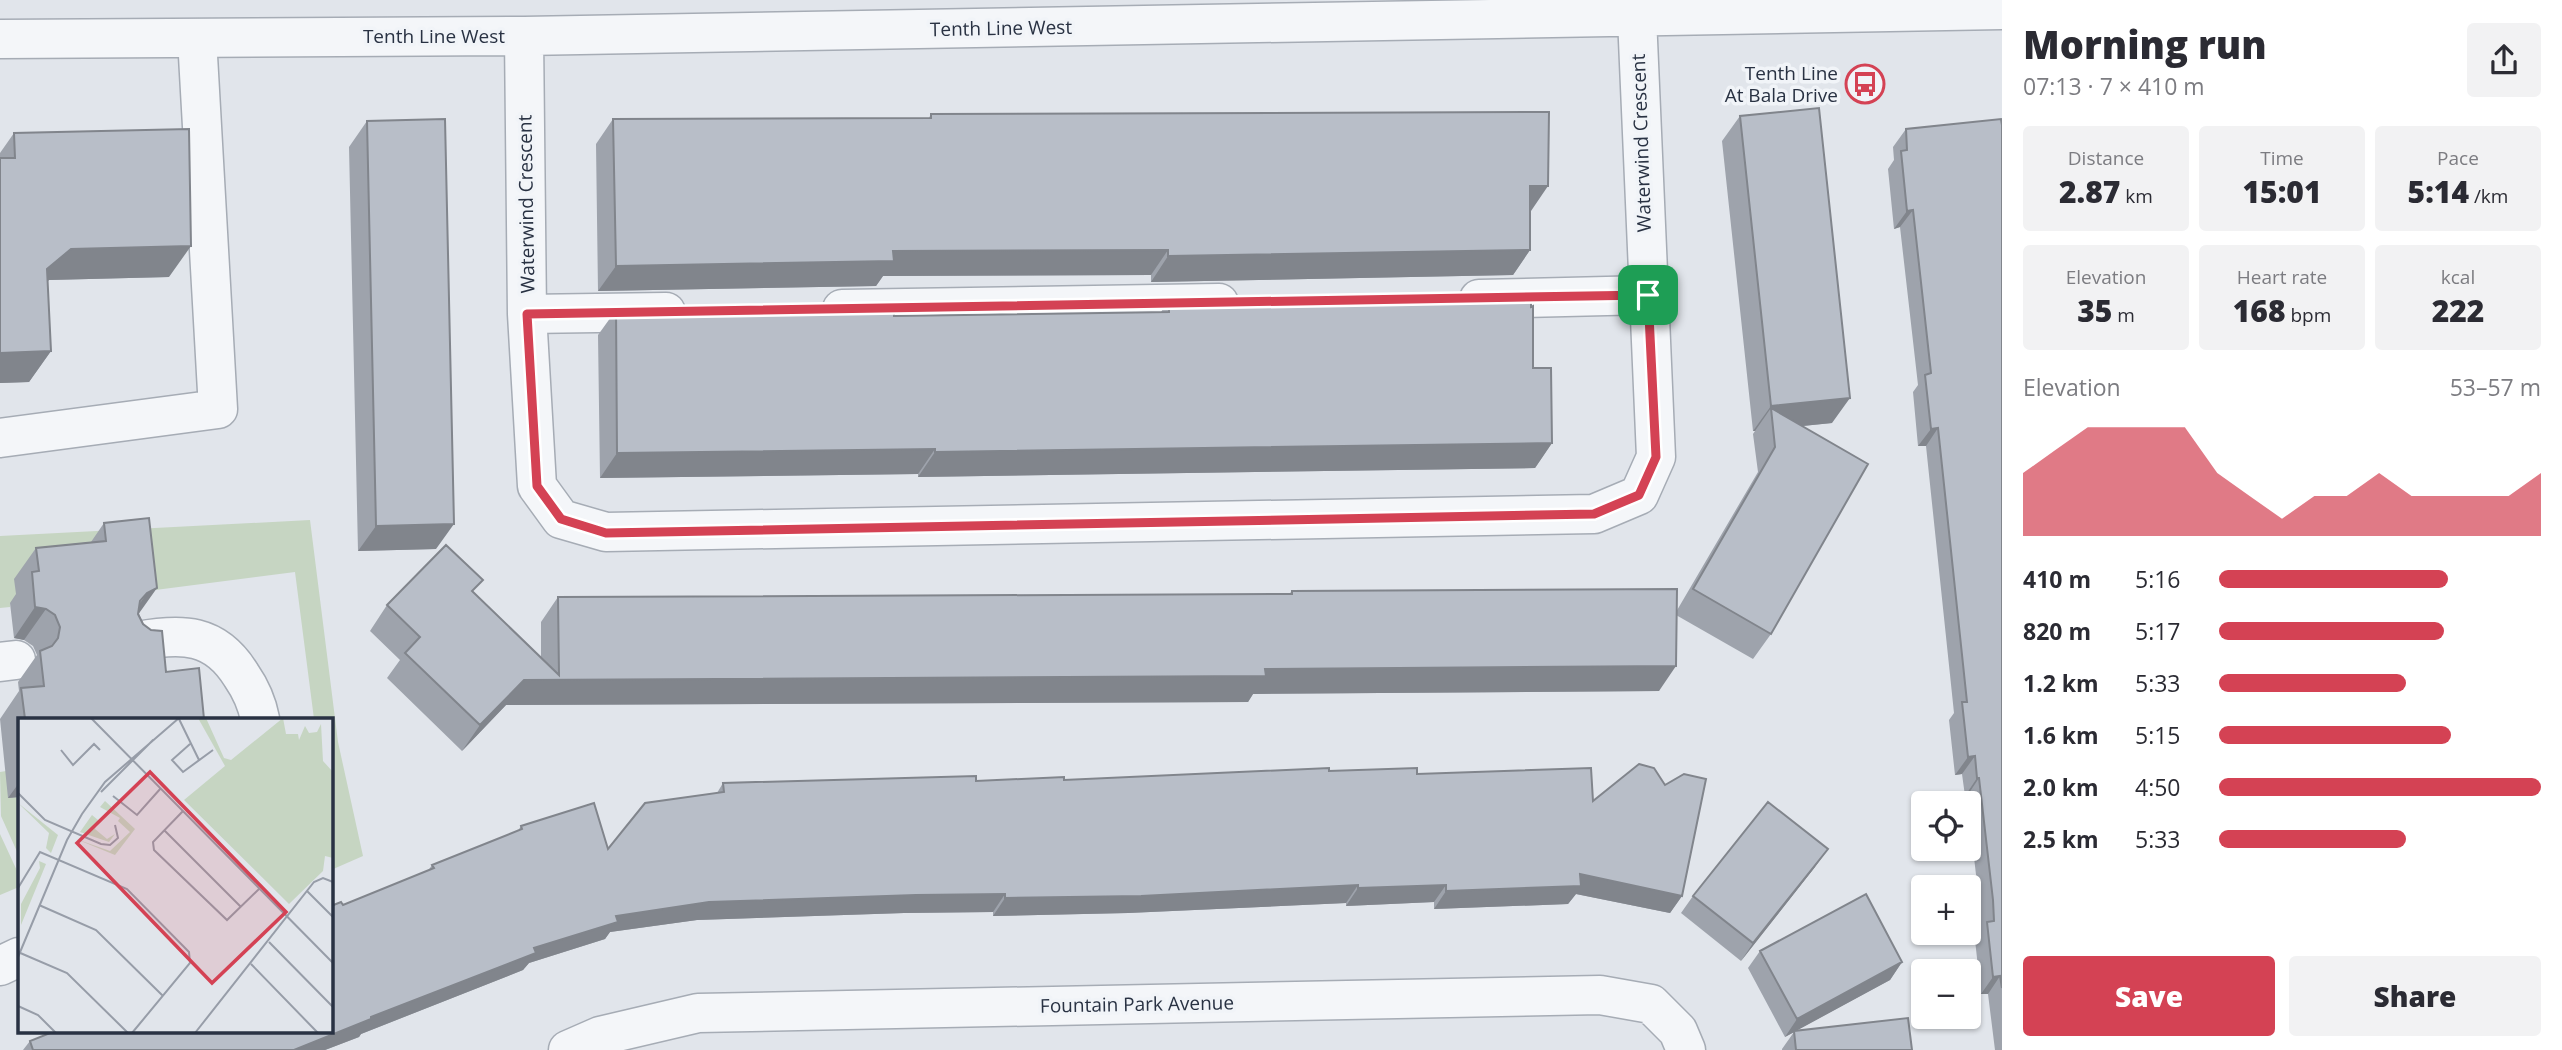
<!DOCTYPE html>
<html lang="en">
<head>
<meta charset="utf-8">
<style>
  :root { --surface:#fff; --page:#f2f2f3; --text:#2b2b33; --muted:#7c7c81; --accent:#d44254 }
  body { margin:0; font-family:"Open Sans",sans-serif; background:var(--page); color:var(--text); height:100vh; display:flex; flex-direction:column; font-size:26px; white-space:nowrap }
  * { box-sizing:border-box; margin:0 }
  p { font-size:23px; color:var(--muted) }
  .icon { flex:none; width:38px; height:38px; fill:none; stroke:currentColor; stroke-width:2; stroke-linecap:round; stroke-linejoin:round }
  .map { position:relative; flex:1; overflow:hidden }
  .side { display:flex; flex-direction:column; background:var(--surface); width:560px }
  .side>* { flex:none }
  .buttons { position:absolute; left:1911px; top:791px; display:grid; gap:14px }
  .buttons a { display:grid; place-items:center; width:70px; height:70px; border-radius:7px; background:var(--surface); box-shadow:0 2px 5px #0004; font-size:35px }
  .pin { position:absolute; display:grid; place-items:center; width:60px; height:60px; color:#fff; margin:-30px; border-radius:14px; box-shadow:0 4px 10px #0006 }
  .round { display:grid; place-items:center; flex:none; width:74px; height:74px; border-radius:7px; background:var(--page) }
  .overview { display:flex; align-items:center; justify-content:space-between; height:119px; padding:0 21px }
  h1 { font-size:38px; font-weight:800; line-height:52px }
  .metrics { display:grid; grid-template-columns:repeat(3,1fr); gap:10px; height:119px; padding:7px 21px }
  .metrics div { display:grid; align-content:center; border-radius:7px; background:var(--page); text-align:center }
  .metrics b { font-size:30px; font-weight:800 }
  .metrics small { font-size:19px; font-weight:400 }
  .metrics p { font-size:19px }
  .chart { height:196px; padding:14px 21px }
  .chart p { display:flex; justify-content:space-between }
  .chart svg { width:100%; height:126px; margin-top:7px; fill:var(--accent); opacity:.7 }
  .button { display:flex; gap:14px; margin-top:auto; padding:14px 21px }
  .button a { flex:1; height:80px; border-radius:7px; background:var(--accent); color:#fff; font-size:28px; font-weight:800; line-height:80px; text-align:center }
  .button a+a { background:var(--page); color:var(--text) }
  ul { padding:0 21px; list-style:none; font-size:23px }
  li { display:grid; grid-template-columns:112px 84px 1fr; align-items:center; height:52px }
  li i { height:18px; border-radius:9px; background:var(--accent) }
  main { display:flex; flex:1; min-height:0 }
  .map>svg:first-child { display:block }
  .green { fill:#c6d5c2 }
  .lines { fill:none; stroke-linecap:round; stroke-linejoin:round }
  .minor-casing { stroke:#a6acb5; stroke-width:41 }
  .minor { stroke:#f4f6f9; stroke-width:38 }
  .wall { fill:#9ea3ac }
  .shaded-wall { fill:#81858c }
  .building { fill:#b8bec8; stroke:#81858c; stroke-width:2 }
  .route-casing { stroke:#fff; stroke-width:14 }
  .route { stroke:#d44254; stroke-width:9 }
  .labels { text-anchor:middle; stroke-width:7; stroke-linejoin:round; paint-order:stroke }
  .street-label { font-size:19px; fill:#293243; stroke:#f1f4f8 }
  .poi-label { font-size:19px; fill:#293243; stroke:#f1f4f8; text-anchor:end }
  .inset-road { fill:none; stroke:#979da8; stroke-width:2 }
  .view { fill:#d44254; fill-opacity:0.15; stroke:#d44254; stroke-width:3.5 }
  .inset-edge { fill:none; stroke:#293243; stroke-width:3.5 }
</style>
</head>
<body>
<main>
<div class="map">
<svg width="2002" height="1050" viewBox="0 0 2002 1050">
  <rect width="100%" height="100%" fill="#e1e5eb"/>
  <path class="green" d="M310 520 338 742 363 856 331 870V719H314L295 572 132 593 10 603V607L0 608V536Z
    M6 771 19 797V856L1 816 0 772Z
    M0 834 19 875V887L0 895Z"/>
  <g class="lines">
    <defs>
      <path id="minor" d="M524 36 527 314 537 486 561 519 606 532 1594 514 1639 495 1656 457 1637 17
        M0 39 524 36 2002 10
        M1479 299 1648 295
        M842 309 1219 303
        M527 314 666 312
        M0 438 218 409 197 38
        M138 641C182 633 215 633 241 675 250 688 257 703 260 719
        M0 662 16 660
        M0 966 19 957
        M568 1050 600 1036 698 1013 1600 995 1651 1004 1678 1031 1686 1050"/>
    </defs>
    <use href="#minor" class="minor-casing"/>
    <use href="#minor" class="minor"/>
  </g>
  <path class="wall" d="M931 114 1530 211V250L1513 275 1151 282V275L883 276 876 286 598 291 596 144 613 119 929 118Z
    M1740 116 1832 423 1802 426 1771 634 1753 659 1676 615 1659 691 1253 694 1248 702 506 705 462 751 387 678 400 660 370 631 387 605 474 593 541 658V622L558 597 1289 594 1292 591 1676 612 1758 472 1753 434 1755 431H1753L1722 141Z
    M367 121 436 549 358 551 349 147Z
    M2002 125V1050H1995L1988 994H1981L1975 940 1981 931V918L1969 814V803H1967V796H1965L1962 774 1955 775 1949 720 1954 713 1926 446H1918L1913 392 1918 385 1900 227 1894 229 1888 169 1894 160 1893 147 1906 129Z
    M14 133 169 277 49 280 47 281 51 351 29 382 0 383V153Z
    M1169 300 1533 368 1552 443 1535 468 918 477V474L600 478 598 335 616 310 894 316 1161 312Z
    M104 523 139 614 166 672 204 719H19V797L8 798 0 719 19 691 18 682 37 655 33 646 24 640 14 638 10 603 16 594 14 579 36 548 91 542Z
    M1329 771 1417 774 1593 801 1682 896 1670 913 1576 894 1568 904 1434 909V902L1346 906V903L1128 913 993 916V912L904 913 697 920 610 932 605 939 529 963 523 970 361 1034 359 1037 325 1050H23L30 1041 331 1031 343 905 428 871 432 865 518 831 521 826 608 849 717 793 723 783 1064 780Z
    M1815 867 1741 961 1681 913 1693 896Z
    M1760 951 1902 962 1890 980 1795 1031 1912 1050H1782V1049L1794 1032 1785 1037 1748 968Z"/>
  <path class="shaded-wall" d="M1530 186H1548L1531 211Z
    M1913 210 1900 227 1894 229 1907 211Z
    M191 246 169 277 49 280 25 301 47 269 71 249Z
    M1168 250 1151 275 883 276 876 286 598 291 616 266 893 251Z
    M1530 250 1513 275 1151 282 1168 256Z
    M51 351 29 382 0 383V353Z
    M1850 398 1832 423 1773 429 1771 408 1755 431H1753L1771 406Z
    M1938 428 1926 446H1918L1931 429Z
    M1552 443 1535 468 918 477 935 452Z
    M935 449 918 474 600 478 617 453Z
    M454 524 436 549 358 551 376 526Z
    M157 588 135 619 125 624 147 593Z
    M35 607 46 609 24 640 14 638Z
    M1676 666 1659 691 1253 694 1248 702 506 705 462 751 480 725 524 680 1265 669Z
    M1975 756 1962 774 1955 775 1968 757Z
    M1977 778H1979L1967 796H1965Z
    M19 783V797L8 798Z
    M1828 849 1815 867 1741 961 1753 943Z
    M1580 874 1682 896 1670 913 1576 894 1568 904 1434 909 1446 891Z
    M1358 885 1346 903 1128 913 993 916 1005 898Z
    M1446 885 1434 902 1346 906 1358 888Z
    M1005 894 993 912 904 913 697 920 610 932 605 939 529 963 523 970 361 1034 359 1037 325 1050H294L534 948 616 916 709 902 916 895Z
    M1902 962 1890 980 1785 1037 1797 1019Z
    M2000 976 1988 994H1981L1993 977Z"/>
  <path class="building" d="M1819 108 1850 398 1771 406 1740 116Z
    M1549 112 1548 186H1530V250L1168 256V250L893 251 894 261 616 266 613 119 931 118V114Z
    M445 119 454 524 376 526 367 121Z
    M2001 119 2002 125V988L2000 976 1993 977 1987 922 1994 921 1993 900 1979 778H1977L1975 756 1968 757 1962 702H1967L1938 428 1931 429 1925 375 1931 373 1913 210 1907 211 1901 151 1907 150 1906 129Z
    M189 129 191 246 71 249 47 269 51 351 0 353V158H15L14 133Z
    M1531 294V307L1533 306V368H1551L1552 443 935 452V449L617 453 616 310 894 305V316L1169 312V300Z
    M1771 408 1868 464 1771 634 1693 589 1775 447Z
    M149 518 157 588 147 593 140 601 138 614 143 624 151 630 162 631 166 672 199 668 204 719H25L21 688 44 686 40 651 52 646 58 638 60 627 55 615 46 609 35 607 32 572 39 571 36 548 106 541 104 523Z
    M446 545 483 580 472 591 559 675 558 597 1292 594V591L1677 589 1676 666 1265 669 1266 676 524 680 480 725 405 653 420 637 387 605Z
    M1639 764 1654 768 1665 785 1684 774 1706 779 1682 896 1580 874 1581 886 1446 891V885L1358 888V885L1141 896 1005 898V894L916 895 709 902 616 916 618 922 534 948 536 953 371 1017V1019L294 1050H33L30 1041 55 1031H331V906L341 902 343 905 434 868 432 865 522 829 521 826 594 803 608 849 645 803 724 792 723 783 976 776V781L1064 777V780L1329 768V771L1417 768V774L1591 768 1593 801Z
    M1768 802 1828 849 1753 943 1693 896Z
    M1866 894 1902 962 1797 1019 1760 951Z
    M1908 1018 1912 1050H1796L1794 1031Z"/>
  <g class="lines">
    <defs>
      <path id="route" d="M1648 295 1656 457 1639 495 1594 514 606 533 561 519 537 486 527 314Z"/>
    </defs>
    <use href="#route" class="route-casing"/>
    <use href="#route" class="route"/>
  </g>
  <defs>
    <symbol id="bus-ring" viewBox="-11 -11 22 22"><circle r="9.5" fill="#f1f4f8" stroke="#d44254" stroke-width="1.5"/><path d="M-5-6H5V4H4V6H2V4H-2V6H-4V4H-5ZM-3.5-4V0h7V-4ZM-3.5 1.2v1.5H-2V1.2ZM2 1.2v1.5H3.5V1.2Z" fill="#d44254"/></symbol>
  </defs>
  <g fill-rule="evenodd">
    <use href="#bus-ring" x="1843" y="62" width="44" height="44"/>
  </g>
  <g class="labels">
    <g class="street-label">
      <text transform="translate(1001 28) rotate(-1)" y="7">Tenth Line West</text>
      <text x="434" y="43">Tenth Line West</text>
      <text transform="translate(1641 143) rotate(-92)" y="7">Waterwind Crescent</text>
      <text transform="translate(526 204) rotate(-91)" y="7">Waterwind Crescent</text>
      <text transform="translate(1137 1004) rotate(-1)" y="7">Fountain Park Avenue</text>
    </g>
    <g class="poi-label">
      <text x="1838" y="80">Tenth Line<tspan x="1838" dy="22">At Bala Drive</tspan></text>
    </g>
  </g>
  <g transform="translate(18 718)">
    <rect width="315" height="315" fill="#e1e5eb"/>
    <path d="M180 0H188L206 40 213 42 265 0 268 16H280L281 22 287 8 291 15 299 14 303 6 305 43 315 54V140L307 138 305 153 271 186 166 82 207 48ZM87 83 117 111 97 137 58 121 92 133 112 114 100 103 102 100 82 89ZM0 85 40 117 33 135 28 130 31 115ZM74 97 80 102 77 111 89 121 97 116 91 124 62 114ZM21 143 28 146 3 207V186L22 150Z" fill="#c6d5c2"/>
    <path class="inset-road" d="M73 0 315 245M161 1 181 42M172 26 154 42 165 54 195 32M43 32 55 47 76 26 82 32M83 74 135 22M0 75 27 102 83 126 92 127 100 120 97 107M95 78 119 97 143 70M165 93 135 124 136 132 209 202 242 170M146 112 223 189M0 170 22 134 109 171 171 234 172 245 114 315M289 173 315 199M21 187 78 212 145 278M251 224 315 289M0 234 49 255 110 315M0 239 49 122 64 96 87 64 161 0M233 246 300 315M0 288 20 297 38 315M177 315 296 164 305 160 315 164"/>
    <path class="view" d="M132 54 268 194 194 265 59 125Z"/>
    <rect width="315" height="315" class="inset-edge"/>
  </g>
</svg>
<div class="buttons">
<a><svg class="icon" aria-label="locate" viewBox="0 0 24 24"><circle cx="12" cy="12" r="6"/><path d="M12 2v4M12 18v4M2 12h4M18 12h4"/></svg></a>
<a>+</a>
<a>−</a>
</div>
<div class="pin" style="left:1648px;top:295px;background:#1e9e55"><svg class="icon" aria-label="arrive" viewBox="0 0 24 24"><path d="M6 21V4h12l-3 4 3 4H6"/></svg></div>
</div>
<section class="side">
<div class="overview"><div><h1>Morning run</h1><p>07:13 · 7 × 410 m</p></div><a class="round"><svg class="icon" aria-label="share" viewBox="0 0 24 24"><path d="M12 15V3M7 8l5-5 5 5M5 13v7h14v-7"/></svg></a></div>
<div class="metrics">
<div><p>Distance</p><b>2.87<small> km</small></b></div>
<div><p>Time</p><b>15:01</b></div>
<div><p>Pace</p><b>5:14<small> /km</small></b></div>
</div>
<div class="metrics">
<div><p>Elevation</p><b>35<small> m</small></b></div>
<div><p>Heart rate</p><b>168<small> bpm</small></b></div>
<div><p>kcal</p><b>222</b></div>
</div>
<div class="chart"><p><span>Elevation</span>53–57 m</p>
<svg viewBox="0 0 160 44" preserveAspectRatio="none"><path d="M0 44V22L10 14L20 6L30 6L40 6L50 6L60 22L70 30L80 38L90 30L100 30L110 22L120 30L130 30L140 30L150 30L160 22V44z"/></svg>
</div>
<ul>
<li><b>410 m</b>5:16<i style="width:71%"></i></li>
<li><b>820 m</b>5:17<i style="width:70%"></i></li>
<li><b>1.2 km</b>5:33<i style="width:58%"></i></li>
<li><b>1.6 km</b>5:15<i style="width:72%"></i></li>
<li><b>2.0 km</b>4:50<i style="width:100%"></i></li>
<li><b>2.5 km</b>5:33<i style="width:58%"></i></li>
</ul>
<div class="button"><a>Save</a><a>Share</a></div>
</section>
</main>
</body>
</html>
